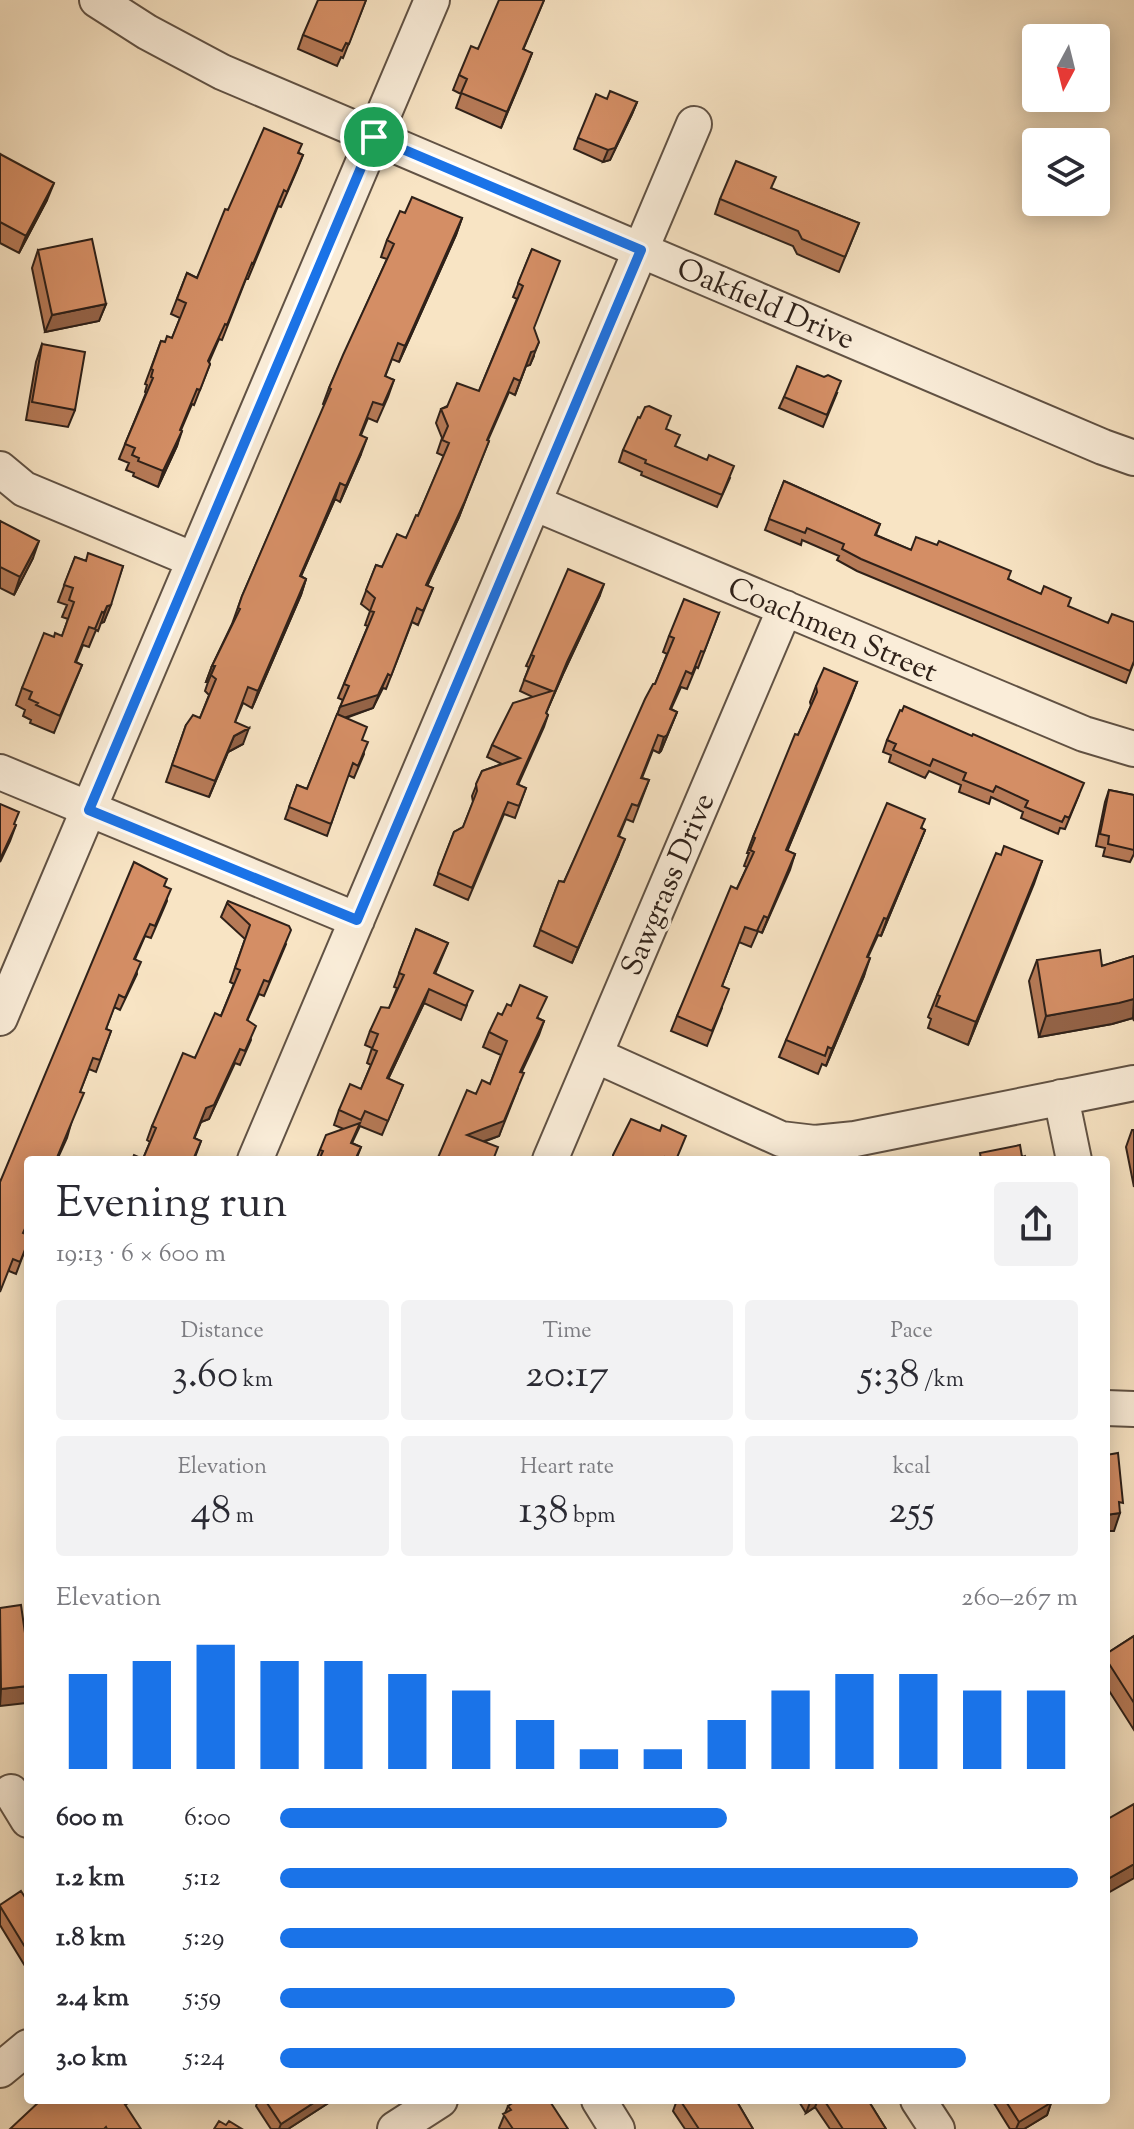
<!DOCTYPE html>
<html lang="en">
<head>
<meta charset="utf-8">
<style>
  :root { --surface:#fff; --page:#f2f2f3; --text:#2b2b33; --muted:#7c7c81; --accent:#1a73e8 }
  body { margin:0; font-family:"Sorts Mill Goudy",serif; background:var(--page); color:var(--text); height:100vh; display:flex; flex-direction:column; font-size:30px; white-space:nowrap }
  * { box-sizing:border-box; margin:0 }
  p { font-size:26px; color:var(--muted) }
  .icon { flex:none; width:44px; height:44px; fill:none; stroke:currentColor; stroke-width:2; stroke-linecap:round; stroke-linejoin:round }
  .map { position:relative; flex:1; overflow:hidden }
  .panel { position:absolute; left:24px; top:1156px; width:1086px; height:948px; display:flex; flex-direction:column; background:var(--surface); border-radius:8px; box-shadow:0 4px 20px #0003 }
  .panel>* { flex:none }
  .needle { width:52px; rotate:187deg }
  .fabs { position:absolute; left:1022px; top:24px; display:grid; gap:16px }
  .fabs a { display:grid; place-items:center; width:88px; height:88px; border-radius:8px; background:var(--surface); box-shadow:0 4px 20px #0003; font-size:40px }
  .pin { position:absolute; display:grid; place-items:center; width:68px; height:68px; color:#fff; margin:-34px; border:4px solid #fff; border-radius:50%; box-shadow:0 2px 8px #0007 }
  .round { display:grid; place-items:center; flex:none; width:84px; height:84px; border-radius:8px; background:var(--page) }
  .head { display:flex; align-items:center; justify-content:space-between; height:136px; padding:0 32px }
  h1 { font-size:44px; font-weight:600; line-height:60px }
  .stats { display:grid; grid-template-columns:repeat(3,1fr); gap:12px; height:136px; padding:8px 32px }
  .stats div { display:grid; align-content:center; border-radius:8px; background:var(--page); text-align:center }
  .stats b { font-size:40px; font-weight:600 }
  .stats small { font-size:22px; font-weight:400 }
  .stats p { font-size:22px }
  .chart { height:224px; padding:16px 32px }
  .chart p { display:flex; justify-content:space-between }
  .chart svg { width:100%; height:144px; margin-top:8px; stroke:var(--accent); stroke-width:6 }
  ul { padding:0 32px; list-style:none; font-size:26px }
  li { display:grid; grid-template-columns:128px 96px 1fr; align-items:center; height:60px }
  li i { height:20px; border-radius:10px; background:var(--accent) }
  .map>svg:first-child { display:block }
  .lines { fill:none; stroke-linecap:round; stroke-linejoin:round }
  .minor-casing { stroke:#615244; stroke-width:38 }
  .minor { stroke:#faedd9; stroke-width:34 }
  .wall { fill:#b67a57; stroke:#2f2119; stroke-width:2 }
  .shaded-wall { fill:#946347; stroke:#2f2119; stroke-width:2 }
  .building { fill:#d48e65; stroke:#2f2119; stroke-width:2 }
  .route-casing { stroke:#fff; stroke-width:16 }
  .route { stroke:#1a73e8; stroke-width:10 }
  .labels { text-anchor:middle; stroke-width:7; stroke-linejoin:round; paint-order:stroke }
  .street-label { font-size:30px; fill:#2f2119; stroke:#faedd9 }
</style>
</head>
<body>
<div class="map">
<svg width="1134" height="2129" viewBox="0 0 1134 2129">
  <rect width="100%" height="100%" fill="#f8e4c4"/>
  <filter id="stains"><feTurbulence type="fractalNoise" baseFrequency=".0025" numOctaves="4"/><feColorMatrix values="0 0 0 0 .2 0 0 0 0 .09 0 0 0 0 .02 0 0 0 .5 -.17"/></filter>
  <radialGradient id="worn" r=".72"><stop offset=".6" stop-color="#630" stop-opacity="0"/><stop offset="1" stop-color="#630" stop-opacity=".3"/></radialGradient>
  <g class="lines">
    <defs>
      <path id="minor" d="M97 0 147 32 222 72 1103 447 1134 458
        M0 469 24 489 194 560
        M534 503 1084 734 1134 749
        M0 772 357 920
        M0 1018 432 0
        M595 1055 781 1139 815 1143 855 1139 1134 1083
        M1061 1097 1074 1160
        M255 1160 694 124
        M550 1160 785 608
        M1106 1408 1134 1409
        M11 1792 28 1820
        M0 2070 28 2047
        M599 2100 617 2129
        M918 2100 937 2129
        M395 2129 440 2100"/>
    </defs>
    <use href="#minor" class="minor-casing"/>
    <use href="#minor" class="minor"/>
  </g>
  <path class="wall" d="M366 0 343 58 341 57 337 66 298 49 303 35Z
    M544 0 523 50 532 53 501 128 456 108 461 94 453 90 459 75 478 49Z
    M607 99 637 102 632 114 610 160 603 162 574 149 578 138Z
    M299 153 303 155 297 170 281 207 278 206 248 279H246L222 340 219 339 209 362 210 364 194 405 192 404 181 430 177 446 158 487 133 476 134 473 126 470 129 463 119 459 146 393 145 392 147 385 145 384 161 341 165 342 172 338 180 318 171 314 187 273 197 278 228 210Z
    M0 154 47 200 19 253 0 243Z
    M772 189 859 223 839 272 797 254 793 246 715 214 720 199Z
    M405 213 462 218 456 235 399 362 392 359 385 377 394 380 388 397 377 422 368 418 361 435V454L340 502 335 499 311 553 301 576 306 579 301 595 252 708 243 703 235 722 243 744 228 752 209 797 166 782 186 725 200 718 209 695 205 691 208 682H206L212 666 232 624 242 596 325 405 323 404 329 388 387 259 381 257 387 240Z
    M532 249 534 356 530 365 526 366 515 395 509 392 488 440 459 517 427 586 433 588 418 625 412 622 386 689 383 688 373 708 346 718 362 740 364 754 354 778 348 775 327 836 285 819 297 785 307 789 343 700 338 698 368 626 365 625 370 611 361 604 376 565 382 567 406 538 418 516 444 456 437 453 442 438 436 423 441 409 479 391 517 299 513 297Z
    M38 250 106 304 99 321 45 332 32 268Z
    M42 344 75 410 68 427 26 420 36 362Z
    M837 393 823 427 779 408 784 397Z
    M666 429 675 447 730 478 717 507 641 475 642 472 619 462 623 450Z
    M784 481 880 524 876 535 911 550 1008 579 1068 607 1134 662 1126 683 857 571 837 560 839 556 802 540 801 545 765 530Z
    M0 521 33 558 14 595 0 588Z
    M75 557 86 561 123 566 104 622 101 623 98 631 96 630 89 647 83 645 76 662 82 665 54 733 30 723 31 720 23 716 25 710 16 705 22 688 54 637 62 636 68 619 62 617 67 605 58 602Z
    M600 595 563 674 546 713 548 715 544 727 518 785 526 788 515 818 504 814 468 900 434 885 454 832 463 827 473 802 472 796 482 771 502 764 487 757 492 745 533 697 520 691 529 667 526 666 531 655Z
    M719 613 698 668 696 667 687 689 681 687 671 709 677 712 661 751 659 753 653 750 642 778 649 780 633 822 626 819 619 836V854L572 963 534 946 559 881 564 882 655 684 667 654 663 652 669 636Z
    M857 682 787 851 795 854 762 933 758 931 751 947 739 942 722 986V1008L707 1046 671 1031 677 1016 747 867 744 866 749 853H747L753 837 811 706 810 702 816 686Z
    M887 740 1079 795 1065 829 1060 828 1058 834 1021 818 1023 812 991 797 989 804 959 792 961 785 929 771 925 778 889 762 891 755 883 752Z
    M1109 790 1134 795V854L1130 862 1103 856 1105 848 1096 846 1105 802Z
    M922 828 925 830 918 847 881 936 878 935 868 957 864 976 826 1066 822 1064 818 1074 779 1057 786 1040Z
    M1001 855 1042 861 968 1045 928 1028 931 1019 928 1017 937 995Z
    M164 887 167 901 151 938 145 936 135 959 137 974 120 1010 114 1007 106 1029 111 1031 96 1072 89 1069 80 1092 67 1138 57 1160H28V1225L24 1233 28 1242 16 1274 9 1271 0 1182Z
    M227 903 286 944 264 996 259 994 247 1021 251 1040 240 1065 235 1063 209 1119 201 1122 194 1138 201 1141 194 1160H132L143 1159 150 1142 147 1140 152 1126 221 1016 234 984 230 982 245 939 221 917Z
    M416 929 448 943 435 974 467 1005 461 1020 424 1003 388 1079 403 1085 382 1135 360 1126 352 1143 361 1147 356 1160H316L320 1150 344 1129 334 1125 339 1110 361 1089 371 1065 367 1063 372 1048 365 1045 370 1031 389 1008 397 988 394 987Z
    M1134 956V1021L1133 1018 1112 1024 1039 1037 1029 981 1037 960 1102 966Z
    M502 1015 538 1018 544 1021 521 1072 499 1136 437 1160 476 1094 490 1084 501 1055 483 1047 489 1032Z
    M1132 1130H1134V1187L1126 1147Z
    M1134 1636V1730L1106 1686V1654Z
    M28 1902V1971L0 1925V1905Z
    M258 2100H333L288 2129H271L256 2106Z
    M677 2100H736L753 2129H685L673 2111Z
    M798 2100H868L886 2129H830L815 2107 806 2113Z
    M992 2100H1052L1047 2115 1024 2129H1010Z
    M508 2106 568 2129H500L499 2128Z"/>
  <path class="shaded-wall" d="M532 53 526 69 501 128 507 112Z
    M637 102 632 114 610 160 603 162 608 150Z
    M54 183 47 200 19 253 26 236Z
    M462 218 456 235 399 362 405 346Z
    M106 304 99 321 45 332 52 315Z
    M539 342 530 365 526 366 515 395 531 352Z
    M182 431 177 446 158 487 163 471Z
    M367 438 361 454 340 502 346 486Z
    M489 441 459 517 421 599 426 585Z
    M340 483 335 499 294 592 300 576Z
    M39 541 33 558 14 595 20 577Z
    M306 579 301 595 252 708 258 691Z
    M604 584 600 595 563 674 541 724 567 662Z
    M111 605 104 622 101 623 107 606Z
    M212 666H215L208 682H206Z
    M388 674 373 708 335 721 340 707Z
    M857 682 851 698 781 866 786 850Z
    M677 712 661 751 659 753 664 737Z
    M249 728 243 744 228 752 209 797 234 736Z
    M16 825 10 841 0 862V859Z
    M925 830 918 847 881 936 887 919Z
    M625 839 619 854 572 963 578 948Z
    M795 854 790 870 762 933 768 918Z
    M1042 861 1034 884 968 1045 976 1022Z
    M870 958 864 976 826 1066 832 1049Z
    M429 989 424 1003 382 1092 387 1078Z
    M1134 999 1133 1018 1112 1024 1039 1037 1046 1016Z
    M544 1021 539 1035 515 1086 520 1072Z
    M240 1049 209 1119 201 1122 189 1152 206 1108Z
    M518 1088 499 1136 461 1149 467 1135Z
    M1120 1513 1114 1531H1106V1515Z
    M28 1686V1698L26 1703 0 1706 1 1689Z
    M1134 1864V1878L1106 1894V1880Z
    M118 2100H133L114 2112Z
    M318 2100H333L288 2129H279L281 2124Z
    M811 2100H818L815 2107 806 2113Z
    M1047 2100H1052L1047 2115 1024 2129H1016L1019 2122Z"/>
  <path class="building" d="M318 0H366L349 44 346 43 342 51 303 35Z
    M499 0H544L523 49 532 53 507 112 461 93 467 79 459 75 471 46 478 49Z
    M610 91 637 102 615 148 608 150 578 138 596 94 607 99Z
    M264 128 302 144 298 153 303 155 287 192 284 190 253 264 252 263 227 325 225 324 208 361 210 364 200 390 197 389 180 430 182 431 163 471 138 461 139 458 132 455 135 448 125 444 153 378 151 377 153 370 151 369 161 341 165 342 167 336 172 338 186 303 177 299 187 273 197 278 225 209 228 210Z
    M0 154 54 183 26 236 0 222Z
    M736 161 776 177 771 188 859 223 845 257 802 239 798 231 720 199Z
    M412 197 462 218 405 346 398 343 385 376 394 380 383 405 373 402 360 435 367 438 346 486 340 483 317 537 300 576 306 579 258 691 248 687 235 722 249 728 234 736 215 781 172 765 186 725 193 715 200 718 216 679 211 675 215 666H212L240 609 238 608 242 596 331 389 329 388 343 355 394 244 387 240 400 211 405 213Z
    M92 239 106 304 52 315 38 250Z
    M532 249 560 261 534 328 539 342 535 351 531 352 520 381 514 378 487 440 489 441 464 503 426 585 433 588 423 611 417 608 391 676 388 674 378 695 340 707 349 686 344 684 374 612 370 611 375 598 366 590 376 565 382 567 397 534 406 538 416 515 418 516 449 443 442 440 448 426 441 409 447 407 457 383 479 391 523 286 518 283Z
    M42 344 85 352 75 410 32 402Z
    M797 366 824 377 828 375 841 381 827 415 784 397Z
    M649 406 671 416 666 429 680 435 675 446 707 460 709 455 734 466 722 495 645 463 646 460 623 450 638 417 640 418 645 407Z
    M784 481 880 524 875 535 911 550 916 537 937 545 939 541 1011 571 1008 579 1041 594 1044 586 1071 598 1068 606 1108 623 1112 614 1134 622V661L1130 671 861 559 842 549 844 544 807 528 805 533 769 519Z
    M0 521 39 541 20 577 0 567Z
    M88 553 123 566 111 605 107 606 104 613 102 612 95 629 89 627 75 662 82 665 60 716 36 705 38 703 29 699 32 692 22 688 44 633 54 637 55 633 62 636 74 602 69 600 73 588 64 585 75 557 86 561Z
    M568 569 604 584 567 662 546 713 548 715 517 784 526 788 519 806 508 802 472 888 438 873 454 832 463 827 477 791 476 784 482 771 520 758 492 745 513 703 552 691 524 680 534 656 531 655Z
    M684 599 719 613 704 652 701 651 692 674 686 671 670 709 677 712 667 735 664 737 658 735 641 778 649 780 638 806 632 804 618 836 625 839 578 948 540 930 559 881 564 882 645 699 653 684H655L674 638 669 636Z
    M824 668 857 682 786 850 795 854 768 918 764 916 757 931 745 927 722 986 729 989 728 992 712 1031 677 1016 731 886 737 889 754 852 750 850 755 838 753 837 795 734 798 735 817 692 816 686Z
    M904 706 972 736 973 734 1084 783 1069 818 1065 816 1062 822 1025 807 1028 801 996 786 993 792 963 780 966 773 933 759 930 766 893 750 896 744 887 740 900 710 902 711Z
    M337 714 367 727 362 740 368 742 358 766 353 763 331 824 289 807 297 785 307 789Z
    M1109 790 1134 795V850L1108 844 1109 836 1100 834Z
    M887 803 925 819 921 828 925 830 887 919 884 918 867 957 870 958 832 1049 828 1047 825 1056 786 1040Z
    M0 804 19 812 14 824 16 825 0 859Z
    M1004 846 1042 861 976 1022 936 1006 940 996 937 995 996 853 1001 855Z
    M134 862 167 879 164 886 171 889 155 926 150 924 134 959 141 962 125 998 119 995 106 1029 111 1031 100 1060 93 1058 80 1092 84 1093 56 1160H28V1222L23 1233 28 1235V1242L20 1262 13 1259 0 1292V1182Z
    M228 901 289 926 291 930 269 982 264 980 247 1020 256 1026 245 1051 240 1049 214 1105 206 1108 194 1138 201 1141 193 1160H132L134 1155 143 1159 156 1128 152 1126 183 1053 195 1058 215 1013 221 1016 240 970 235 968 250 925 227 903Z
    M416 929 448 943 434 973 473 991 466 1006 429 989 387 1078 403 1085 388 1121 365 1111 361 1120 339 1110 350 1084 361 1089 377 1051 372 1049 378 1034 370 1031 381 1007 389 1008 404 975 399 973Z
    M1100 950 1102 966 1134 956V999L1119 1003 1046 1016 1037 960Z
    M520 985 547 997 537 1018 544 1021 520 1072 524 1073 504 1121 467 1135 498 1147 493 1160H437L467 1090 476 1094 482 1080 490 1084 507 1041 489 1032 498 1013 502 1015 507 1004 511 1006Z
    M631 1119 660 1131 662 1125 686 1136 676 1160H672L665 1157 663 1160H613V1155Z
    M360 1123 351 1143 361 1147 355 1160H319L323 1151 320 1150 326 1135Z
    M1020 1145 1022 1157 1025 1156 1026 1160H981L980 1153Z
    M1118 1453 1123 1503 1119 1502 1120 1513 1106 1515V1455Z
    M21 1605 28 1654V1686L1 1689 0 1608Z
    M1134 1636V1703L1106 1659V1654Z
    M1134 1804V1864L1106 1880V1820Z
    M21 1891 28 1902V1952L0 1906V1905Z
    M41 2100H122L141 2129H107L106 2127 104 2129H10Z
    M265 2100H318L281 2124Z
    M517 2100H549L568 2129H513L503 2114 511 2110 508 2106Z
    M680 2100H736L753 2129H699Z
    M824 2100H868L886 2129H843Z
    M1005 2100H1050L1052 2102 1019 2122Z
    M219 2121 226 2125 229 2121 242 2129H214Z"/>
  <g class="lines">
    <defs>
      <path id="route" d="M374 137 641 250 357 920 89 810Z"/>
    </defs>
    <use href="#route" class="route-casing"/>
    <use href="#route" class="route"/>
  </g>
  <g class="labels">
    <g class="street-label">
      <text transform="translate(766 303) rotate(23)" y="10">Oakfield Drive</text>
      <text transform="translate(833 629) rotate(23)" y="10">Coachmen Street</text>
      <text transform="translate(667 884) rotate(-67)" y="10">Sawgrass Drive</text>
    </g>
  </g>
  <rect width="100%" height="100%" filter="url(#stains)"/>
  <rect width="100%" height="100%" fill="url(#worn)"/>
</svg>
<div class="fabs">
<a><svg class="needle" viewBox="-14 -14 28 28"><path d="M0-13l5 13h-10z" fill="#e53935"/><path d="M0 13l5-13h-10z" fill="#7c7c81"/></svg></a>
<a><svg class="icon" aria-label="layers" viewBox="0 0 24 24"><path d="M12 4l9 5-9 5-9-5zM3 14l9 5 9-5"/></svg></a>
</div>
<div class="pin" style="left:374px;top:137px;background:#1e9e55"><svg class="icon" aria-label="arrive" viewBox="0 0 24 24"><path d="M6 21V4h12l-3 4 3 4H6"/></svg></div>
<section class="panel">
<div class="head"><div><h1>Evening run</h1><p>19:13 · 6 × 600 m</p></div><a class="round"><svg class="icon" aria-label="share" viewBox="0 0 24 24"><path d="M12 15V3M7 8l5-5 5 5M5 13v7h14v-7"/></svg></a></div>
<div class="stats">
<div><p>Distance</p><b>3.60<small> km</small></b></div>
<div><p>Time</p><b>20:17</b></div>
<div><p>Pace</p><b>5:38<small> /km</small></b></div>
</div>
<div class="stats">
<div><p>Elevation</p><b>48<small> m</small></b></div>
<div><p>Heart rate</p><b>138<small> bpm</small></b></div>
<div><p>kcal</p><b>255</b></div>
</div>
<div class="chart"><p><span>Elevation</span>260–267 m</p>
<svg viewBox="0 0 160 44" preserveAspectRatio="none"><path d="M5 44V15M15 44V11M25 44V6M35 44V11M45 44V11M55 44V15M65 44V20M75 44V29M85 44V38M95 44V38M105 44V29M115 44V20M125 44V15M135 44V15M145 44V20M155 44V20"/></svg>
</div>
<ul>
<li><b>600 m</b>6:00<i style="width:56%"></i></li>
<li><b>1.2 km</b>5:12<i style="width:100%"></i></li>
<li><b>1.8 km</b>5:29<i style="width:80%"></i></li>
<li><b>2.4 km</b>5:59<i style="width:57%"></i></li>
<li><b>3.0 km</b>5:24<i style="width:86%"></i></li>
</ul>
</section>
</div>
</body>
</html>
